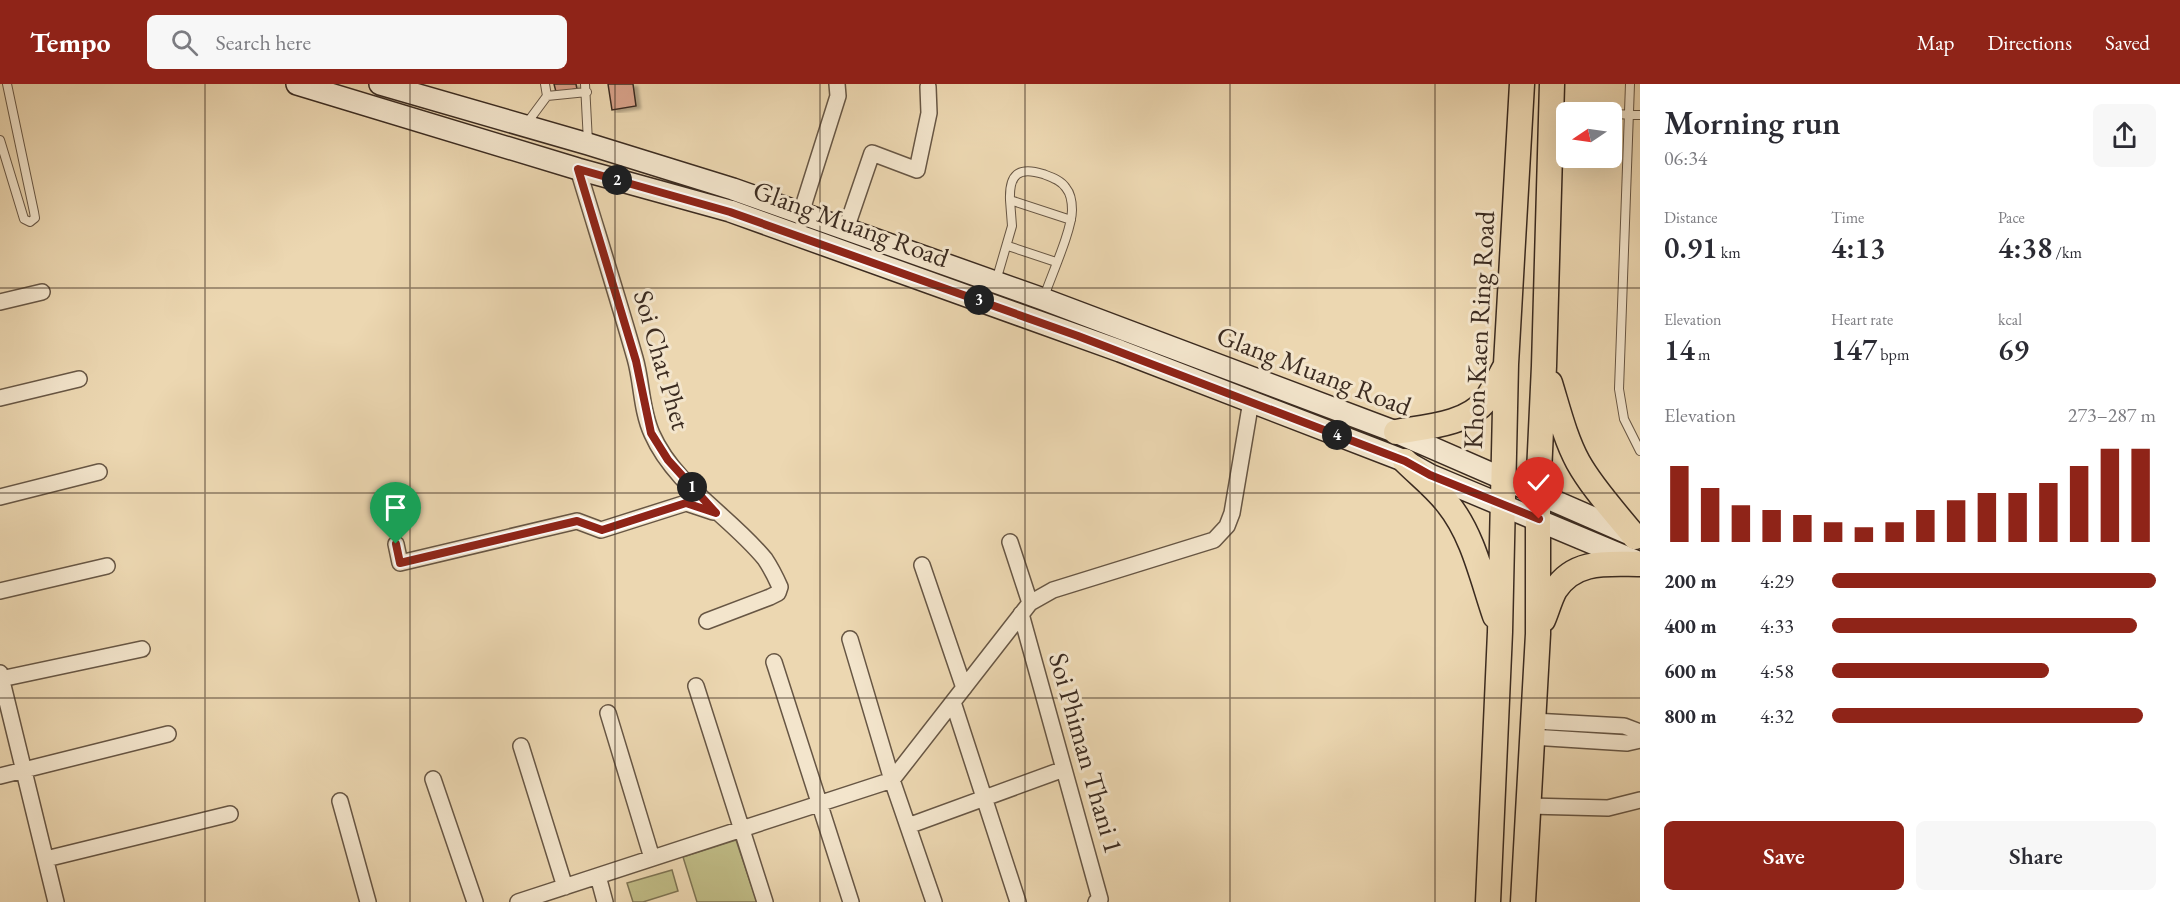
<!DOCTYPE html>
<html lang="en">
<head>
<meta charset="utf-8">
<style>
  :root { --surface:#fff; --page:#f7f7f7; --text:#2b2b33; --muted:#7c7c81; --accent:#8f2418 }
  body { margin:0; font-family:"EB Garamond",serif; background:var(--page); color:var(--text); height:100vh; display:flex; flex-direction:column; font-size:22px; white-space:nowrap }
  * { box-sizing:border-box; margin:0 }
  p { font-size:20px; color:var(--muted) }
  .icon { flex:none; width:33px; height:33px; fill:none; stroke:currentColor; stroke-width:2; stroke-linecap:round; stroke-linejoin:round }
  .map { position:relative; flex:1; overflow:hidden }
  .side { display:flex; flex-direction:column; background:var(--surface); width:540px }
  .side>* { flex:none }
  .needle { width:39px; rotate:257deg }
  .buttons { position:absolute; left:1556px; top:18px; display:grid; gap:12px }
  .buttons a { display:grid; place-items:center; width:66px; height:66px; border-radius:9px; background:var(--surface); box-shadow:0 6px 24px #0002; font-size:30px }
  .pin { position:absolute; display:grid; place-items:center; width:51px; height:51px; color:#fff; margin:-62px -26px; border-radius:50% 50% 50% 0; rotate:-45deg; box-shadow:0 0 6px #0007 }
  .pin .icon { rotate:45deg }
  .km { position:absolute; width:30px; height:30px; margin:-15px; border-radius:50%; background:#222; color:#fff; font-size:16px; line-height:30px; text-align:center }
  .round { display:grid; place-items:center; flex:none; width:63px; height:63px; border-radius:9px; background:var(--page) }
  .overview { display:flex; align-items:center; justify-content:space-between; height:102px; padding:0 24px }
  h1 { font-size:33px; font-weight:600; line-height:45px }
  .stats { display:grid; grid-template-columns:repeat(3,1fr); gap:9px; height:102px; padding:6px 24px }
  .stats div { display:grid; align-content:center }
  .stats b { font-size:30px; font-weight:600 }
  .stats small { font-size:16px; font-weight:400 }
  .stats p { font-size:16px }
  .chart { height:168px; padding:12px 24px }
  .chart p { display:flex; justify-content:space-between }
  .chart svg { width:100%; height:108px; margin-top:6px; stroke:var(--accent); stroke-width:6 }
  .cta { display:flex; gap:12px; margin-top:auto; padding:12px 24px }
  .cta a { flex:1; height:69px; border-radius:9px; background:var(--accent); color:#fff; font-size:24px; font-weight:600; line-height:69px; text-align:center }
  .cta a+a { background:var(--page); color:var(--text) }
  ul { padding:0 24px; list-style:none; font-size:20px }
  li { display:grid; grid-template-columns:96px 72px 1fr; align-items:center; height:45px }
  li i { height:15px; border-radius:8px; background:var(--accent) }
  header { display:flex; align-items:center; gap:36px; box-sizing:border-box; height:84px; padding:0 30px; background:var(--accent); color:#fff }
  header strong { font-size:28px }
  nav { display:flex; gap:33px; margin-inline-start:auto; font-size:21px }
  .search { width:420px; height:54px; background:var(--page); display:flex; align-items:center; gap:15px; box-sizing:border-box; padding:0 21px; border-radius:9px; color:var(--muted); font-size:22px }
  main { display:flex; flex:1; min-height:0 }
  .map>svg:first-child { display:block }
  .green { fill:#c0bc86; stroke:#7e7453; stroke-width:1.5 }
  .building { fill:#d8a28a; stroke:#3b2b20; stroke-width:1.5; filter:url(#shadow) }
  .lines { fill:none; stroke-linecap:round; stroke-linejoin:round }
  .service-casing { stroke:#675644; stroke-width:10 }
  .minor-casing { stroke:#675644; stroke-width:18 }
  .secondary-casing { stroke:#3b2b20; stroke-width:24 }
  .trunk-casing { stroke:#3b2b20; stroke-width:27 }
  .service { stroke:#f3e5cc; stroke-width:8 }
  .minor { stroke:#f3e5cc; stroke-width:15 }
  .secondary { stroke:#f3e5cc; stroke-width:21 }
  .trunk { stroke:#ecd7b1; stroke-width:24 }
  .route-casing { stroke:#fff; stroke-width:12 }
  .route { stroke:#8f2418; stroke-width:8 }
  .grid { fill:none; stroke:#3b2b20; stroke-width:1.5; stroke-opacity:0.55 }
  .labels { text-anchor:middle; stroke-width:6; stroke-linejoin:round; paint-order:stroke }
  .street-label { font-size:27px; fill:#3b2b20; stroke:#f3e5cc }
</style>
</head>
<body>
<header>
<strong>Tempo</strong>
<div class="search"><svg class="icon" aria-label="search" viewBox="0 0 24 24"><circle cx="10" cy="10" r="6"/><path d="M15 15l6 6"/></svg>Search here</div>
<nav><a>Map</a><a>Directions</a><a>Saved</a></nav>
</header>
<main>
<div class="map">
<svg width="1640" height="818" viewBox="0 0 1640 818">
  <defs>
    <filter id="shadow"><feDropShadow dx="4.5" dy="2.5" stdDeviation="1.5" flood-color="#0004"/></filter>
  </defs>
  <rect width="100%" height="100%" fill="#ecd7b1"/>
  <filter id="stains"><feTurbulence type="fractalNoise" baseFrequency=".00333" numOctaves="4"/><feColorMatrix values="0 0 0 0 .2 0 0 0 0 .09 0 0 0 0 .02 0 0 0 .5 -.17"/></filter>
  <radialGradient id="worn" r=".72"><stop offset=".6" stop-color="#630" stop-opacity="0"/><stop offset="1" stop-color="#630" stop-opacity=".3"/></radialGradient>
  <path class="green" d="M736 756 757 818H697L683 773Z
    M672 786 678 807 643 818H633L627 799Z"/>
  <path class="building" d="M554 0H576L577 5 556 8Z
    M608 0H633L636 22 612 26Z"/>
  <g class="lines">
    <defs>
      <path id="service" d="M545 0 547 12
        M585 0 588 58
        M1630 0 1619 305 1624 335 1640 367
        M1556 25 1598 28
        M1611 30 1640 31
        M527 39 547 12 587 8
        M0 56 24 135 30 138 35 134 34 128 7 0
        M1010 116C1009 91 1018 82 1043 90 1051 93 1061 96 1066 104 1071 110 1072 118 1072 126 1072 146 1051 192 1044 213
        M1008 162 1056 178
        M996 197 1012 142 1010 116 1071 136"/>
      <path id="minor" d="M578 85C597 148 617 211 635 274 642 298 641 326 652 350 675 402 730 432 765 475 771 484 776 494 780 503L778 509 770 513 707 537
        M801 129 838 12 837 0
        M846 145 872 69 917 86 929 29 928 3
        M0 218 42 208
        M0 314 79 295
        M0 413 99 388
        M1010 458 1030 519
        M396 460 400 479 577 437 601 446 686 419 713 428
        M922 481 964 604
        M0 507 107 482
        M1021 530 1100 815 1096 818
        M850 555 892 696 934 818
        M774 578 851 818
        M0 589 56 818
        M1 595 142 565
        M696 602 765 818
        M953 618 1018 818
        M608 629 652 774
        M1533 637 1624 642 1640 648
        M1532 653 1627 659 1640 656
        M521 662 565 803
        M0 692 168 650
        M433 695 475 818
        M340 717 368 818
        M1529 722 1608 724 1640 716
        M908 742 1064 685
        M46 775 230 730
        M598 792 605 818
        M518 818 892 696 1030 519 1053 506 1214 456 1227 442 1232 429 1251 317"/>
      <path id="secondary" d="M297 0 578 85 730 127 1120 267 1405 377 1430 391 1640 479
        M380 0 588 60 733 105 1043 215 1396 348 1637 453"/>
      <path id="trunk" d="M1550 299C1558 325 1565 354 1578 378 1593 405 1616 429 1635 453
        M1396 348C1424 343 1467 341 1486 316 1493 306 1499 294 1505 283
        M1405 377C1419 391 1436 404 1448 420 1473 451 1482 494 1495 532
        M1543 536C1547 527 1550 515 1555 506 1575 475 1609 480 1640 480
        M1488 818 1500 548 1506 280 1522 0
        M1523 818 1538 550V410L1544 282 1552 0"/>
    </defs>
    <use href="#service" class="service-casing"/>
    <use href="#minor" class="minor-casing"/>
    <use href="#secondary" class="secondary-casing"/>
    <use href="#trunk" class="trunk-casing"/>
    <use href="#service" class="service"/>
    <use href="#minor" class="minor"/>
    <use href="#secondary" class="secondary"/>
    <use href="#trunk" class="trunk"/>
  </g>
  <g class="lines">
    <defs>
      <path id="route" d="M396 460 400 479 577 437 602 446 686 419 716 429 668 376 651 349 636 277 578 85 730 128 1078 252 1405 377 1430 391 1539 435"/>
    </defs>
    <use href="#route" class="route-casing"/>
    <use href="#route" class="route"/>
  </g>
  <path class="grid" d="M205 0V818M410 0V818M615 0V818M820 0V818M1025 0V818M1230 0V818M1435 0V818M0 204H1640M0 409H1640M0 614H1640"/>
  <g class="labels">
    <g class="street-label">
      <text transform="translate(851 140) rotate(20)" y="9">Glang Muang Road</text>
      <text transform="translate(1479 246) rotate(-87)" y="9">Khon Kaen Ring Road</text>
      <text transform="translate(662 276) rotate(74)" y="9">Soi Chat Phet</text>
      <text transform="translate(1314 287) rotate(21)" y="9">Glang Muang Road</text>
      <text transform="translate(1086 669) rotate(74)" y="9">Soi Phiman Thani 1</text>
    </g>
  </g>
  <rect width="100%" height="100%" filter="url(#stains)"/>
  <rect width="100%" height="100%" fill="url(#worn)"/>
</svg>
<div class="buttons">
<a><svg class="needle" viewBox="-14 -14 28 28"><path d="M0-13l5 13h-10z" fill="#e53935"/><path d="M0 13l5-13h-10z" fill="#7c7c81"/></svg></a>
</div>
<div class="pin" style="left:396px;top:460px;background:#1e9e55"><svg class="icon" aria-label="arrive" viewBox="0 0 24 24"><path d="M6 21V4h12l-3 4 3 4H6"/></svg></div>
<div class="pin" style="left:1539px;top:435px;background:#d93025"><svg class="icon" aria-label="check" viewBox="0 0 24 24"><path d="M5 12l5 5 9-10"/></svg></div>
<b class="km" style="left:692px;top:403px">1</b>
<b class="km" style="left:617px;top:96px">2</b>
<b class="km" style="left:979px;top:216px">3</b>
<b class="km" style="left:1337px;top:351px">4</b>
</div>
<section class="side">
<div class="overview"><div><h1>Morning run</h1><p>06:34</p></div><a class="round"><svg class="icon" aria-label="share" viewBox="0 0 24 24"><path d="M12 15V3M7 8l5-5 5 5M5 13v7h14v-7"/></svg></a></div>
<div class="stats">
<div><p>Distance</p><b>0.91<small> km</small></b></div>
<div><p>Time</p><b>4:13</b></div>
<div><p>Pace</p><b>4:38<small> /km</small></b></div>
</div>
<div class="stats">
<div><p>Elevation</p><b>14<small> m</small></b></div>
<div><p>Heart rate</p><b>147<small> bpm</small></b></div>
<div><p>kcal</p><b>69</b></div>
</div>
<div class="chart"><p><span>Elevation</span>273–287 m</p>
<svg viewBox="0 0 160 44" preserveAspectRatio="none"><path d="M5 44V13M15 44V22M25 44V29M35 44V31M45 44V33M55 44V36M65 44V38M75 44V36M85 44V31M95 44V27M105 44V24M115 44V24M125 44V20M135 44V13M145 44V6M155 44V6"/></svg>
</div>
<ul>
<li><b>200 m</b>4:29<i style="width:100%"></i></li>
<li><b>400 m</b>4:33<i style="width:94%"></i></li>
<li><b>600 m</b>4:58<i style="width:67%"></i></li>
<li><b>800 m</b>4:32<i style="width:96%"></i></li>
</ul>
<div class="cta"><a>Save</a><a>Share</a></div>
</section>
</main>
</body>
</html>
